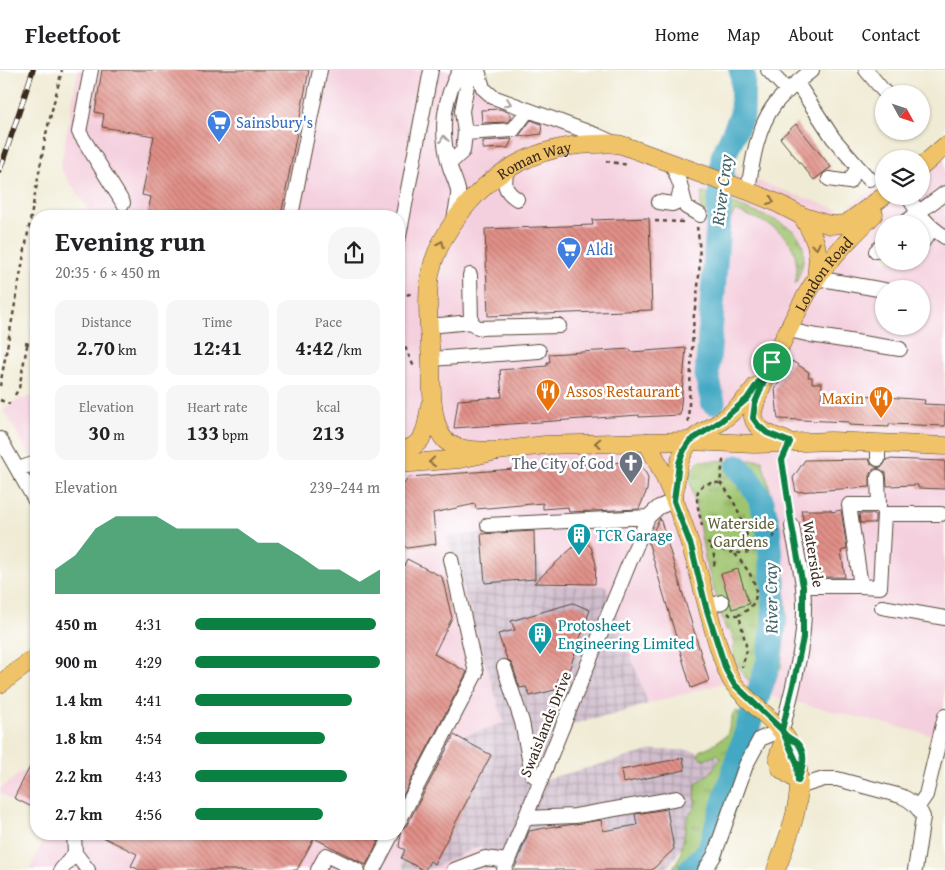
<!DOCTYPE html>
<html lang="en">
<head>
<meta charset="utf-8">
<style>
  :root { --surface:#fff; --page:#f6f6f6; --text:#202124; --muted:#757577; --line:#e0e0e0; --accent:#0b8043 }
  body { margin:0; font-family:"Gentium Book Plus",serif; background:var(--page); color:var(--text); height:100vh; display:flex; flex-direction:column; font-size:19px; white-space:nowrap }
  * { box-sizing:border-box; margin:0 }
  p { font-size:16px; color:var(--muted) }
  .icon { flex:none; width:28px; height:28px; fill:none; stroke:currentColor; stroke-width:2; stroke-linecap:round; stroke-linejoin:round }
  .map { position:relative; flex:1; overflow:hidden }
  .details { position:absolute; left:30px; top:140px; width:375px; height:630px; display:flex; flex-direction:column; background:var(--surface); border-radius:20px; box-shadow:0 1px 4px #0004 }
  .details>* { flex:none }
  .needle { width:32px; rotate:130deg }
  .tools { position:absolute; left:875px; top:15px; display:grid; gap:10px }
  .tools a { display:grid; place-items:center; width:55px; height:55px; border-radius:50%; background:var(--surface); box-shadow:0 1px 4px #0004; font-size:25px }
  .pin { position:absolute; display:grid; place-items:center; width:42px; height:42px; color:#fff; margin:-21px; border:2px solid #fff; border-radius:50%; box-shadow:0 1px 5px #0007 }
  .round { display:grid; place-items:center; flex:none; width:52px; height:52px; border-radius:20px; background:var(--page) }
  .head { display:flex; align-items:center; justify-content:space-between; height:85px; padding:0 25px }
  h1 { font-size:28px; font-weight:800; line-height:38px }
  .figures { display:grid; grid-template-columns:repeat(3,1fr); gap:8px; height:85px; padding:5px 25px }
  .figures div { display:grid; align-content:center; border-radius:12px; background:var(--page); text-align:center }
  .figures b { font-size:21px; font-weight:800 }
  .figures small { font-size:14px; font-weight:400 }
  .figures p { font-size:14px }
  .chart { height:140px; padding:10px 25px }
  .chart p { display:flex; justify-content:space-between }
  .chart svg { width:100%; height:90px; margin-top:5px; fill:var(--accent); opacity:.7 }
  ul { padding:0 25px; list-style:none; font-size:16px }
  li { display:grid; grid-template-columns:80px 60px 1fr; align-items:center; height:38px }
  li i { height:12px; border-radius:6px; background:var(--accent) }
  header { display:flex; align-items:center; gap:30px; box-sizing:border-box; height:70px; padding:0 25px; background:var(--surface); border-bottom:1px solid var(--line) }
  header strong { font-size:24px }
  nav { display:flex; gap:28px; margin-inline-start:auto; font-size:18px }
  .map>svg:first-child { display:block }
  .built { fill:#f4cfdd; fill-rule:evenodd }
  .industrial { fill:url(#industrial-grid) }
  .grass { fill:url(#grass-tufts); stroke:#6d7746 }
  .lines { fill:none; stroke-linecap:round; stroke-linejoin:round }
  .river { stroke:#43a8c3; stroke-width:25 }
  .building { fill:url(#building-back-hatch) }
  .minor-casing { stroke:#564739; stroke-width:16 }
  .major-casing { stroke:#564739; stroke-width:19 }
  .path { stroke:#564739; stroke-width:2.5; stroke-dasharray:4 4; stroke-linecap:butt }
  .minor { stroke:#fff; stroke-width:14 }
  .major { stroke:#f0c369; stroke-width:18 }
  .rail-casing { stroke:#3b2a1e; stroke-width:5.5 }
  .rail { stroke:#fff; stroke-width:4; stroke-dasharray:11; stroke-linecap:butt }
  .oneway { stroke:#a79f9a }
  .oneway2 { stroke:#8c6f40 }
  .route-casing { stroke:#fff; stroke-width:10 }
  .route { stroke:#0b8043; stroke-width:6 }
  .labels { text-anchor:middle; stroke-width:5; stroke-linejoin:round; paint-order:stroke }
  .shop-label { font-size:16px; fill:#366cbe; stroke:#fff; text-anchor:start }
  .street-label { font-size:16px; fill:#3b2a1e; stroke:#fff }
  .food-label { font-size:16px; fill:#c56008; stroke:#fff; text-anchor:start }
  .worship-label { font-size:16px; fill:#5b616d; stroke:#fff; text-anchor:end }
  .park-label { font-size:16px; fill:#5e603a; stroke:#fff }
  .culture-label { font-size:16px; fill:#0d838f; stroke:#fff; text-anchor:start }
  .water-label { font-size:18px; font-style:italic; fill:#3f6368; stroke:#fff }
</style>
</head>
<body>
<header>
<strong>Fleetfoot</strong>
<nav><a>Home</a><a>Map</a><a>About</a><a>Contact</a></nav>
</header>
<div class="map">
<svg width="945" height="800" viewBox="0 0 945 800">
  <defs>
    <pattern id="industrial-grid" width="8" height="8" patternUnits="userSpaceOnUse" patternTransform="scale(1.25)"><rect width="8" height="8" fill="#d0bdcd"/><path d="M0 4h8M4 0v8" fill="none" stroke="#aa9aa6"/></pattern>
    <pattern id="grass-tufts" width="24" height="20" patternUnits="userSpaceOnUse" patternTransform="scale(1.25)"><rect width="24" height="20" fill="#9fc46e"/><path d="M3 7l-1-3M5 7V3M7 7l1-3M15 17l-1-3M17 17v-4M19 17l1-3" fill="none" stroke="#839f5a"/></pattern>
    <pattern id="building-back-hatch" width="6" height="6" patternUnits="userSpaceOnUse" patternTransform="scale(1.25)"><rect width="6" height="6" fill="#e19088"/><path d="M-1 5l2 2M0 0l6 6M5-1l2 2" fill="none" stroke="#b8766f"/></pattern>
  </defs>
  <rect width="100%" height="100%" fill="#fff"/>
  <filter id="ink" filterUnits="userSpaceOnUse"><feTurbulence type="fractalNoise" baseFrequency=".02" numOctaves="2"/><feDisplacementMap in="SourceGraphic" scale="10" xChannelSelector="R" yChannelSelector="G"/><feConvolveMatrix kernelMatrix="1 2 1 2 8 2 1 2 1" color-interpolation-filters="sRGB"/></filter>
  <filter id="wash" filterUnits="userSpaceOnUse"><feTurbulence type="fractalNoise" baseFrequency=".0096" numOctaves="4" result="noise"/><feDisplacementMap in="SourceGraphic" scale="20" xChannelSelector="R" yChannelSelector="G"/><feGaussianBlur stdDeviation="1.12" result="paint"/><feColorMatrix in="noise" values="0 0 0 0 0 0 0 0 0 0 0 0 0 0 0 0 0 1.4 0 .05"/><feComposite in="paint" operator="in"/></filter>
  <g filter="url(#wash)">
    <rect width="100%" height="100%" fill="#f0ebd4"/>
    <path class="built" d="M78 0H478L477 10 493 19 843 141 884 112V126H921V89L945 71 944 668 720 614 648 634 606 516 544 515 531 457 448 467 504 653 401 788 404 800H30L45 764H399V146H93L60 98ZM884 154H921V191H884ZM884 219H921V256H884Z
      M36 325V397L4 340 15 331Z
      M36 691V750L0 722V719Z
      M481 775 485 788 486 797 480 800H428Z"/>
    <path class="industrial" d="M531 457 544 515 606 516 648 634 616 644 573 654 546 709 653 680H688L726 688 690 768 665 800H480L486 797 485 788 481 775 428 800H404L401 788 400 778 459 667 504 653 447 467Z"/>
    <path class="grass" d="M702 123C717 123 732 134 746 139 787 155 819 161 796 213H795C804 166 773 154 735 141L730 150 700 140Z
      M762 390 780 457 787 547 785 561H783L782 569 784 570 781 597 768 629C749 611 739 605 732 579L735 573 731 561 726 560 706 493 697 443 689 407 699 391Z
      M736 641C751 646 753 659 753 673L742 685 734 725 719 739 721 748 710 800H672L681 784 682 775 688 746 695 738 696 714 711 702 721 688 718 684C710 688 705 691 698 686L701 680 711 676 727 665 733 643Z"/>
    <g class="lines">
      <path class="river" d="M713 332 707 305 723 87 742 45 743 5 741 0
        M690 800 709 781 769 590 774 554 773 508 768 457 762 432 751 413 738 397"/>
    </g>
    <g id="blocks">
      <path class="building" d="M102 0H309L281 146H147L151 127 142 125 154 66 102 57 104 44 95 42Z
        M500 39 508 42 511 47 508 52 482 53 481 40Z
        M531 50 541 54 542 64 518 67Z
        M796 54 831 97 814 110 780 68Z
        M512 69 508 78 483 79V71Z
        M649 148 652 240 488 246 485 159 593 155 592 150Z
        M686 278 680 345 639 347V345L454 358 458 330 502 327 500 300 547 296V292H550L549 284 630 279 631 282Z
        M792 291 809 302 808 307H812V313H822L821 331 850 333V327L860 328 861 325 925 330 924 334 945 335V356L889 354V357L849 355V352L778 349 775 319Z
        M869 389 871 394 878 398 883 396 887 389 945 391V419L918 418V415L887 416 886 403 878 398 874 399 870 403V417L796 422 793 408 805 390Z
        M627 392 641 395 648 407 647 420 639 439 569 442 568 437 543 439V433L476 439 475 434 433 443 436 474 407 478 399 471V421L409 407 554 396Z
        M801 440H831L832 442 841 440 847 479 841 481 845 507H816Z
        M859 444H875V453H860Z
        M660 448 709 611 691 618 648 471Z
        M534 461 535 509 485 513 481 464Z
        M582 469 591 477 596 494 595 514 534 513Z
        M407 489 442 507 452 548 434 584 467 602 399 733V506Z
        M738 499 749 534 732 539 721 504Z
        M573 533 590 540 567 606 558 608 559 619 530 626 526 617 520 618 512 594 507 589 498 564 515 560 511 551Z
        M454 665 491 685 434 794 430 791 425 800H423L401 788 405 780 399 777 401 764 400 760 407 755Z
        M36 685V739L14 728Z
        M683 688 685 700 623 713 621 700Z
        M667 739 674 779 652 800H514L529 761 555 756V757L601 750 603 761 637 755 635 744Z
        M97 764H382L366 795 314 768 297 800H140L131 796 137 784Z"/>
    </g>
  </g>
  <g filter="url(#ink)">
    <use href="#blocks" fill-opacity="0" stroke="#564739" stroke-width="1"/>
    <g class="lines">
      <defs>
        <path id="minor" d="M91 0 79 62 123 133
          M470 0 462 41 465 63 513 60 528 40
          M478 0 483 18 493 27 596 65 614 73
          M768 0 788 21
          M866 0 886 24
          M797 13 833 68 858 97 849 112 829 109
          M671 92 680 114 686 137 700 145
          M449 94 463 81 465 63
          M858 97 869 109
          M507 99C504 114 503 120 517 129
          M748 121C752 92 757 57 775 34 785 21 800 10 812 0
          M908 126C918 144 928 156 945 167
          M659 132 672 134 677 132 681 119
          M291 146 320 0
          M454 151C455 141 459 129 458 120 456 111 451 102 449 94 440 62 443 29 460 0
          M904 154C917 142 931 134 945 123
          M399 166 431 0
          M921 174 932 159
          M876 181 884 174
          M470 205 471 252 478 258 559 256
          M816 208 884 220
          M429 256 471 252
          M789 260 811 265 900 279
          M431 289 539 281
          M0 369 36 432
          M878 374V389
          M18 399 36 393
          M488 455 648 447
          M803 516H861L849 435H879L878 407
          M861 516 880 517 884 444H941
          M706 537 722 532
          M882 537 945 548
          M504 597 522 652 532 704 541 711
          M798 717 824 709H837L901 726C910 730 919 737 923 747L915 800
          M917 738 926 725 945 646
          M525 748 575 746 678 728
          M399 751 476 603 451 489
          M74 764 75 783 88 800
          M61 800 75 783
          M318 800 326 785 357 800
          M373 800 392 764
          M454 800 485 788 508 791
          M504 800 648 447 659 437 674 431
          M705 800 714 786 746 695 760 669 782 660C794 613 808 566 803 517 801 496 795 476 792 456"/>
        <g id="major">
          <path d="M921 97 945 76"/>
          <path d="M802 146C817 171 820 179 816 208"/>
          <path id="s1" d="M785 370C773 366 756 361 753 347 750 331 804 227 816 209 830 187 856 163 874 144"/>
          <path d="M647 372C665 405 680 441 691 477 701 509 708 543 718 575 723 589 726 603 734 614 756 642 788 654 797 693 805 729 788 768 776 800"/>
          <path id="s2" d="M497 381C482 380 459 382 446 371 430 356 432 315 431 294 430 264 425 230 431 200 436 180 446 162 458 146 492 100 539 75 596 74 602 74 609 73 615 74 621 74 628 77 633 79L748 121 775 132 802 146 830 155 846 154 884 126"/>
          <path d="M399 382C426 375 426 360 430 335"/>
          <path d="M399 394 460 389 497 381 545 375 647 372 690 371 754 374 831 371 945 376"/>
          <path d="M674 428C676 409 677 389 689 373 696 364 711 358 720 352 734 342 746 330 756 316"/>
          <path d="M0 614 36 587"/>
          <path d="M785 667 778 687 781 699 798 711"/>
        </g>
      </defs>
      <use href="#minor" class="minor-casing"/>
      <use href="#major" class="major-casing"/>
      <path class="path" d="M606 91 628 95
        M655 151 685 152
        M399 223 406 225 414 223
        M399 237H400L402 224
        M399 253 407 252
        M399 272 405 277 414 297
        M25 273 36 276
        M0 316 46 64 62 0
        M15 325 19 318 27 276 36 278
        M0 330 10 334
        M688 352 694 244C699 217 702 184 697 157
        M783 388 790 442
        M720 413C730 421 745 453 747 467 748 472 747 478 747 483
        M702 456C698 435 687 410 720 413L723 391 725 389
        M707 473C733 488 762 488 778 460
        M711 476 715 489 714 496
        M735 484C751 503 771 529 739 545
        M728 543 730 545H739L747 580 742 597"/>
      <use href="#minor" class="minor"/>
      <use href="#major" class="major"/>
      <defs>
        <path id="rail" d="M0 100 33 0"/>
      </defs>
      <use href="#rail" class="rail-casing"/>
      <use href="#rail" class="rail"/>
    </g>
    <defs><path id="oneway-chevron" d="M-2-3.5L2.5 0L-2 3.5" fill="none" stroke-width="1.6" stroke-linecap="round" stroke-linejoin="round" transform="scale(1.25)"/></defs>
    <g class="oneway">
      <use href="#oneway-chevron" transform="translate(508 33) rotate(20)"/>
      <use href="#oneway-chevron" transform="translate(444 69) rotate(-97)"/>
    </g>
    <g class="oneway2">
      <use href="#oneway-chevron" transform="translate(771 131) rotate(24)"/>
      <use href="#oneway-chevron" transform="translate(441 174) rotate(-66)"/>
      <use href="#oneway-chevron" transform="translate(816 176) rotate(77)"/>
      <use href="#oneway-chevron" transform="translate(598 373) rotate(178)"/>
      <use href="#oneway-chevron" transform="translate(432 392) rotate(175)"/>
    </g>
  </g>
  <g class="lines" filter="url(#ink)">
    <defs>
      <path id="route" d="M772 292 747 329 721 351 690 371 684 380 679 393 674 431 691 476 706 537 726 600 734 614 782 660 797 693 798 711C802 699 808 684 797 673 791 668 786 668 782 660L794 611 803 568V516L792 456 782 390 790 372 767 363 758 355 753 348 755 333 772 292"/>
    </defs>
    <use href="#route" class="route-casing"/>
    <use href="#route" class="route"/>
  </g>
  <defs>
    <symbol id="supermarket-pin" viewBox="-11 -11 22 30"><path d="M0 17L-7.5 6A9.5 9.5 0 1 1 7.5 6Z" fill="#3f7fe0" stroke="#fff"/><path d="M-6-5.5h2.5l.6 2H6L4.5 2H-2.5L-4.4-4H-6ZM-1.5 3.2a1.3 1.3 0 1 0 .1 0ZM3 3.2a1.3 1.3 0 1 0 .1 0Z" fill="#fff"/></symbol>
    <symbol id="restaurant-pin" viewBox="-11 -11 22 30"><path d="M0 17L-7.5 6A9.5 9.5 0 1 1 7.5 6Z" fill="#e8710a" stroke="#fff"/><path d="M-5-6h1v4h1v-4h1v4h1v-4h1v5L-1.5 .5V6h-2V.5L-5-1ZM5-6V6H3V1.5H1.5Q1.5-4 5-6Z" fill="#fff"/></symbol>
    <symbol id="church-pin" viewBox="-11 -11 22 30"><path d="M0 17L-7.5 6A9.5 9.5 0 1 1 7.5 6Z" fill="#6b7280" stroke="#fff"/><path d="M-1.2-6h2.4v3.5h3.3v2.4h-3.3V6h-2.4V-.1h-3.3v-2.4h3.3Z" fill="#fff"/></symbol>
    <symbol id="building-pin" viewBox="-11 -11 22 30"><path d="M0 17L-7.5 6A9.5 9.5 0 1 1 7.5 6Z" fill="#0f9aa8" stroke="#fff"/><path d="M-4-6H4V6H1V3H-1V6H-4ZM-2.5-4.3h1.7v1.8h-1.7ZM.8-4.3h1.7v1.8H.8ZM-2.5-1h1.7V.8h-1.7ZM.8-1h1.7V.8H.8Z" fill="#fff"/></symbol>
  </defs>
  <g fill-rule="evenodd">
    <use href="#supermarket-pin" x="205" y="38" width="28" height="38"/>
    <use href="#supermarket-pin" x="555" y="165" width="28" height="38"/>
    <use href="#restaurant-pin" x="534" y="307" width="28" height="38"/>
    <use href="#restaurant-pin" x="867" y="314" width="28" height="38"/>
    <use href="#church-pin" x="617" y="379" width="28" height="38"/>
    <use href="#building-pin" x="565" y="451" width="28" height="38"/>
    <use href="#building-pin" x="526" y="550" width="28" height="38"/>
  </g>
  <g class="labels">
    <g class="shop-label">
      <text x="236" y="58">Sainsbury's</text>
      <text x="586" y="185">Aldi</text>
    </g>
    <g class="street-label">
      <text dy="6" stroke="none"><textPath href="#s2" startOffset="385">Roman Way</textPath></text>
      <text dy="6" stroke="none"><textPath href="#s1" startOffset="202">London Road</textPath></text>
      <text transform="translate(814 484) rotate(81)" y="6">Waterside</text>
      <text transform="translate(545 654) rotate(-68)" y="6">Swaislands Drive</text>
    </g>
    <g class="food-label">
      <text x="566" y="327">Assos Restaurant</text>
      <text x="864" y="334" text-anchor="end">Maxin</text>
    </g>
    <g class="worship-label">
      <text x="614" y="399">The City of God</text>
    </g>
    <g class="park-label">
      <text x="741" y="459">Waterside<tspan x="741" dy="18">Gardens</tspan></text>
    </g>
    <g class="culture-label">
      <text x="596" y="471">TCR Garage</text>
      <text x="558" y="561">Protosheet<tspan x="558" dy="18">Engineering Limited</tspan></text>
    </g>
    <g class="water-label">
      <text transform="translate(722 120) rotate(-83)" y="6">River Cray</text>
      <text transform="translate(771 528) rotate(-91)" y="6">River Cray</text>
    </g>
  </g>
</svg>
<div class="tools">
<a><svg class="needle" viewBox="-14 -14 28 28"><path d="M0-13l5 13h-10z" fill="#e53935"/><path d="M0 13l5-13h-10z" fill="#757577"/></svg></a>
<a><svg class="icon" aria-label="layers" viewBox="0 0 24 24"><path d="M12 4l9 5-9 5-9-5zM3 14l9 5 9-5"/></svg></a>
<a>+</a>
<a>−</a>
</div>
<div class="pin" style="left:772px;top:292px;background:#1e9e55"><svg class="icon" aria-label="arrive" viewBox="0 0 24 24"><path d="M6 21V4h12l-3 4 3 4H6"/></svg></div>
<section class="details">
<div class="head"><div><h1>Evening run</h1><p>20:35 · 6 × 450 m</p></div><a class="round"><svg class="icon" aria-label="share" viewBox="0 0 24 24"><path d="M12 15V3M7 8l5-5 5 5M5 13v7h14v-7"/></svg></a></div>
<div class="figures">
<div><p>Distance</p><b>2.70<small> km</small></b></div>
<div><p>Time</p><b>12:41</b></div>
<div><p>Pace</p><b>4:42<small> /km</small></b></div>
</div>
<div class="figures">
<div><p>Elevation</p><b>30<small> m</small></b></div>
<div><p>Heart rate</p><b>133<small> bpm</small></b></div>
<div><p>kcal</p><b>213</b></div>
</div>
<div class="chart"><p><span>Elevation</span>239–244 m</p>
<svg viewBox="0 0 160 44" preserveAspectRatio="none"><path d="M0 44V32L10 25L20 12L30 6L40 6L50 6L60 12L70 12L80 12L90 12L100 19L110 19L120 25L130 32L140 32L150 38L160 32V44z"/></svg>
</div>
<ul>
<li><b>450 m</b>4:31<i style="width:98%"></i></li>
<li><b>900 m</b>4:29<i style="width:100%"></i></li>
<li><b>1.4 km</b>4:41<i style="width:85%"></i></li>
<li><b>1.8 km</b>4:54<i style="width:70%"></i></li>
<li><b>2.2 km</b>4:43<i style="width:82%"></i></li>
<li><b>2.7 km</b>4:56<i style="width:69%"></i></li>
</ul>
</section>
</div>
</body>
</html>
